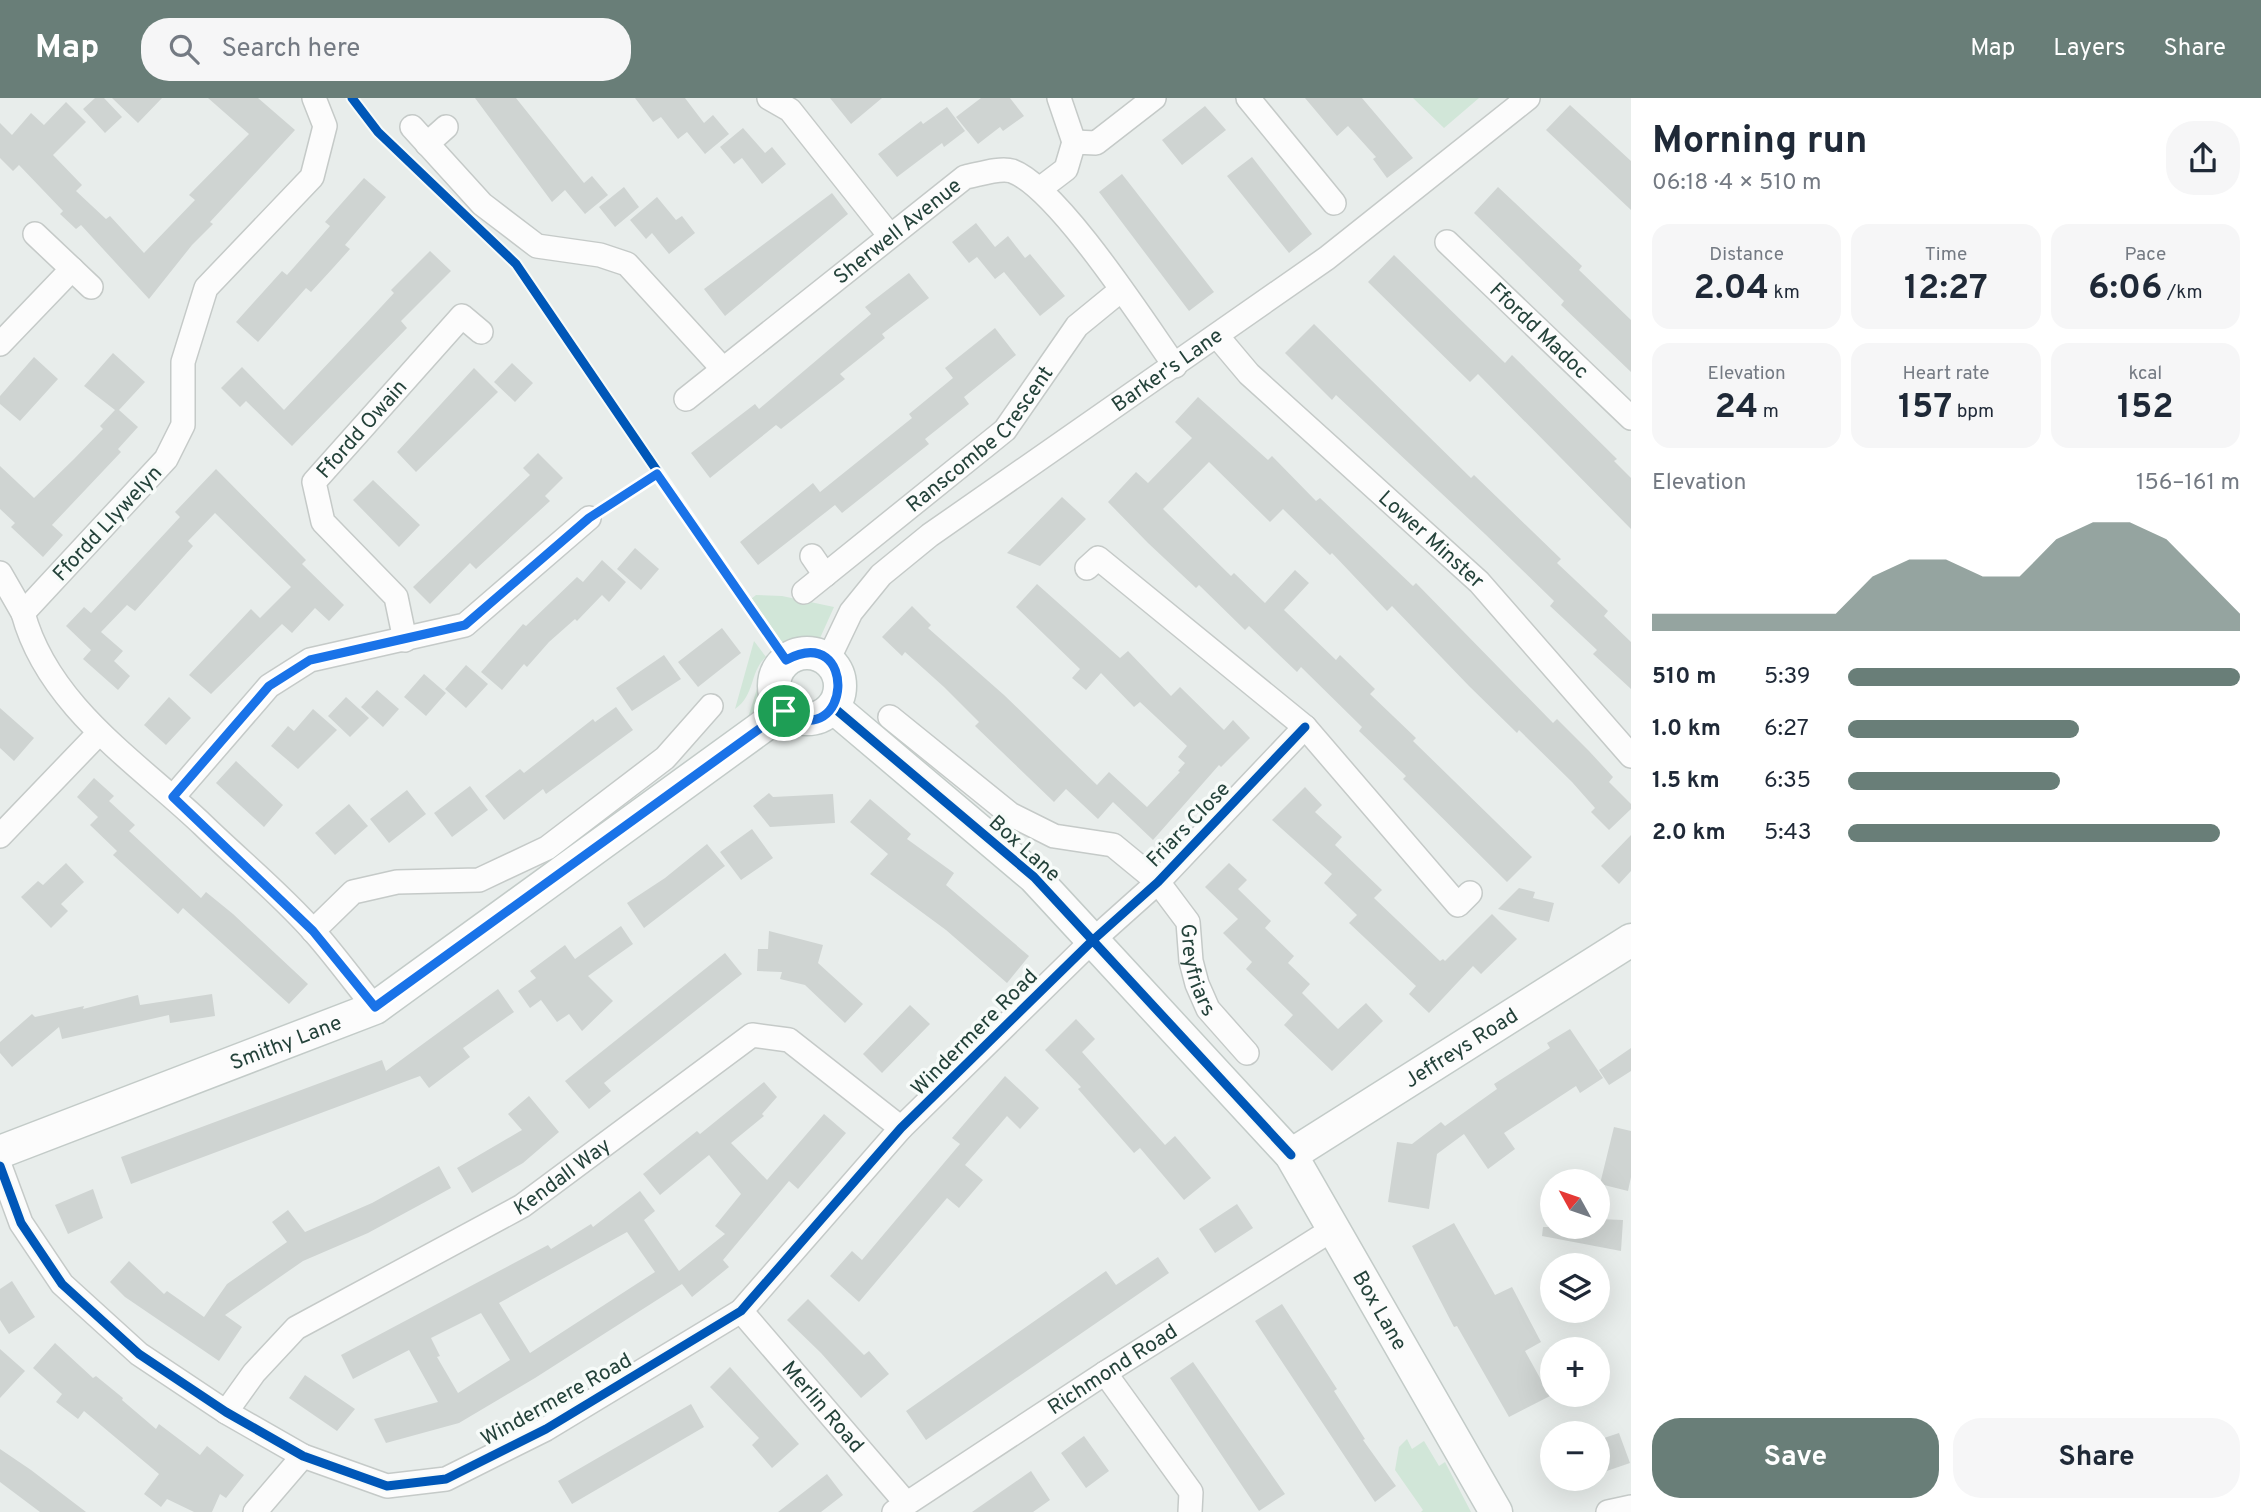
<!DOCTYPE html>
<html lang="en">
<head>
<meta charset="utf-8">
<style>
  :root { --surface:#fff; --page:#f6f6f7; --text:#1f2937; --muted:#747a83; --accent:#697e78 }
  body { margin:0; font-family:Overpass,sans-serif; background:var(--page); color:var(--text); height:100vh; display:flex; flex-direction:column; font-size:26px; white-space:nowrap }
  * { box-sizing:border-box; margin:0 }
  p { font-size:23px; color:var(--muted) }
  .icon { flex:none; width:38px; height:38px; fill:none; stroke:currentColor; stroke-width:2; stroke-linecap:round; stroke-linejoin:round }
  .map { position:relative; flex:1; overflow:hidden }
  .details { display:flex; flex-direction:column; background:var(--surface); width:630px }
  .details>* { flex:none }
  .needle { width:46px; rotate:310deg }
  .buttons { position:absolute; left:1540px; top:1071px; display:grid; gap:14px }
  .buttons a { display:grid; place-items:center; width:70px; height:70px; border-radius:50%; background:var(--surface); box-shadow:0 7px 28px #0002; font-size:35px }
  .pin { position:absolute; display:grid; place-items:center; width:60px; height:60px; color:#fff; margin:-30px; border:4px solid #fff; border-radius:50%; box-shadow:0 2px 7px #0007 }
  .round { display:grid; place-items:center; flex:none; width:74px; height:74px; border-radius:28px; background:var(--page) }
  .headline { display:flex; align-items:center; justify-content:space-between; height:119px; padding:0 21px }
  h1 { font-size:38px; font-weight:700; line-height:52px }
  .stats { display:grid; grid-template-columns:repeat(3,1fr); gap:10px; height:119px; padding:7px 21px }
  .stats div { display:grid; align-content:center; border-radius:18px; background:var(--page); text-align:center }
  .stats b { font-size:35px; font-weight:700 }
  .stats small { font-size:19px; font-weight:400 }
  .stats p { font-size:19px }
  .chart { height:196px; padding:14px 21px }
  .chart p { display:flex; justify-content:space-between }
  .chart svg { width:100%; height:126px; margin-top:7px; fill:var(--accent); opacity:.7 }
  .action { display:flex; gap:14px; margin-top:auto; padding:14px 21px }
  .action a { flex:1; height:80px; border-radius:28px; background:var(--accent); color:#fff; font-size:28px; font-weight:700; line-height:80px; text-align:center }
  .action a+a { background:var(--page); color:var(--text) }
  ul { padding:0 21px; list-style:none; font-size:23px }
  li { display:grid; grid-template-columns:112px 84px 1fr; align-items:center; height:52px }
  li i { height:18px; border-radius:9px; background:var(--accent) }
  header { display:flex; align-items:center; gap:42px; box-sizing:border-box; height:98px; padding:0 35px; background:var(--accent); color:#fff }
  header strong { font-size:33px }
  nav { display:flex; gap:38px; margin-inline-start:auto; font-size:24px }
  .search { width:490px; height:63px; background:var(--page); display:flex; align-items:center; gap:18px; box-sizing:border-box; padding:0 24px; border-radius:28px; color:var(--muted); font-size:26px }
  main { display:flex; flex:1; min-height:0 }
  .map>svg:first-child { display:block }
  .green { fill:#d1e6d8 }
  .building { fill:#cfd4d2; fill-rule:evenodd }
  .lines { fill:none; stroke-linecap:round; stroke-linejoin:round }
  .street-casing { stroke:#c5cac8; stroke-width:26 }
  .secondary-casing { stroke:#c3cbc8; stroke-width:35 }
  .street { stroke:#fcfcfc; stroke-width:23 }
  .secondary { stroke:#fcfcfc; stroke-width:32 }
  .cycleway-casing { stroke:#f7fbf9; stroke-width:13 }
  .cycleway { stroke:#0057b8; stroke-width:9 }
  .route-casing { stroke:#fff; stroke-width:14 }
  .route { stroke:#1a73e8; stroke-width:9 }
  .labels { text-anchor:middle; stroke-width:7; stroke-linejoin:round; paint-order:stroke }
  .street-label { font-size:21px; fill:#24423a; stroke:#f7fbf9 }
</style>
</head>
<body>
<header>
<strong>Map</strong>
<div class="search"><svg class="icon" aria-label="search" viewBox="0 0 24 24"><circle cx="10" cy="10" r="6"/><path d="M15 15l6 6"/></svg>Search here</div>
<nav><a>Map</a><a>Layers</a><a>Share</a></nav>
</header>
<main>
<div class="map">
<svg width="1631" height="1414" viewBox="0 0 1631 1414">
  <rect width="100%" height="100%" fill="#e8edeb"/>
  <path class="green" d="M1413 0H1479L1444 30Z
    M756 497 782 498 834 509 816 549 804 546 788 553 751 501Z
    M754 543 766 559C749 574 756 596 735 611Z
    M776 558 779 564C764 587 772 603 747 623L764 568Z
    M1407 1341 1412 1351 1424 1343 1439 1368 1445 1364 1471 1414H1421L1423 1412 1395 1372 1399 1349Z"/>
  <path class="building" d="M95 0H104L122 19 105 35 83 11Z
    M112 0H162L138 25Z
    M208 0H258L295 32 210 124 213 126 192 147 149 201 81 127 76 131 60 116 63 113 19 67 13 73 0 60V25L12 37 31 15 44 27 66 4 86 24 53 57 82 87 76 93 106 121 110 118 144 155 195 102 189 97 249 36Z
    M475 0H516L584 85 592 78 608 97 585 116 565 92 552 104Z
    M635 0H685L704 25 713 17 729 36 705 56 687 34 678 41 661 19 653 24Z
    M830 0H882L851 26Z
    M981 0H1010L1024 18 1003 33 1000 29 978 46 956 19Z
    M1305 0H1362L1413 60 1387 80 1373 61 1376 59 1348 28 1337 38Z
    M1570 7 1631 63V112L1546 32Z
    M1205 8 1226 32 1182 67 1162 42Z
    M947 9 965 33 944 49 942 45 897 79 878 56 921 23 923 26Z
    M743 30 765 55 772 49 786 66 762 86 742 60 734 66 720 49Z
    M1252 59 1312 136 1289 155 1227 78Z
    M1122 76 1214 194 1189 213 1099 94Z
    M364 80 386 99 345 147 350 151 333 170 311 194 306 190 258 244 236 224 282 173 287 177 303 159 330 128 325 124Z
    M624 89 639 109 615 129 599 109Z
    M1498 89 1582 168 1579 172 1631 222V274L1561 207 1564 203 1474 115Z
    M832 95 848 116 725 218 704 191Z
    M657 99 676 122 682 118 695 135 669 156 652 135 646 141 630 122Z
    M976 125 995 149 1008 138 1025 160 1030 156 1065 198 1040 218 1004 174 995 181 977 159 969 165 952 144Z
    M430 153 451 173 401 223 407 230 292 348 246 303 240 309 221 290 242 269 284 312 369 222 394 195 391 192Z
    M1394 157 1505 265 1512 257 1617 361 1614 363 1631 380V431L1478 276 1470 284 1368 184Z
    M909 175 929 200 882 236 885 240 840 276 845 281 781 331 776 327 710 380 691 355 755 306 759 311 871 216 865 209Z
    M1314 226 1471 380 1474 377 1561 461 1557 465 1608 513 1604 518 1631 544V591L1593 556 1597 552 1550 508 1554 503 1485 436 1336 297 1332 302 1285 255Z
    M995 230 1016 257 964 299 969 306 925 341 929 346 842 415 835 407 758 467 740 444 813 385 820 394 912 320 909 316 953 280 945 270Z
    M113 255 145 284 119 312 138 329 118 351 121 354 52 427 63 437 43 459 11 429 15 425 0 411V368L34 400 74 361 103 331 100 328 115 312 84 288Z
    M34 259 58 281 20 323 0 306V298Z
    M512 265 533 285 515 304 494 284Z
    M474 270 498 294 416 374 397 354Z
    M1198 299 1268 362 1272 358 1316 403 1320 400 1413 488 1416 485 1553 625 1557 621 1589 653 1613 679 1609 684 1631 706V711L1609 732 1591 714 1595 710 1572 684 1519 632 1517 635 1469 588 1392 508 1387 513 1332 455 1330 457 1283 411 1270 424 1209 364 1163 411 1231 478 1234 475 1265 505 1295 472 1309 485 1284 512 1336 562 1340 557 1375 591 1370 596 1416 640 1413 643 1532 759 1507 784 1403 681 1406 678 1359 633 1362 629 1301 569 1297 574 1249 528 1245 532 1199 487 1196 490 1148 445 1108 404 1136 374 1148 385 1192 340 1175 324Z
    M538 355 563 380 545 398 550 403 476 471 470 465 430 506 413 489 530 377 523 370Z
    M216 371 306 462 302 466 344 507 329 523 315 510 292 535 282 526 211 596 189 577 251 511 260 520 291 489 215 415 188 443 193 448 135 513 127 507 101 534 123 553 114 563 130 578 118 592 83 561 91 552 66 528 84 509 91 515 180 419 175 414Z
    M373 382 420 427 399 449 353 402Z
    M1062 399 1086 421 1040 468 1007 455Z
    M635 450 659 471 641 492 617 471Z
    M602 462 626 484 609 504 602 497 577 523 575 521 549 544 527 569 524 566 502 592 481 574 523 526 526 528 577 479 583 484Z
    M1037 486 1120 560 1128 553 1171 598 1180 589 1224 632 1233 622 1250 640 1221 669 1219 667 1153 742 1113 704 1098 721 1066 691 1054 704 975 628 979 624 944 589 905 554 902 558 882 539 912 508 931 527 928 530 1004 597 1097 687 1109 674 1147 709 1180 674 1178 673 1185 665 1178 659 1187 648 1140 604 1134 609 1101 575 1086 592 1072 580 1080 571 1016 509Z
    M722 530 741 555 698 589 678 564Z
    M664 557 681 581 632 613 616 590Z
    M466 567 488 586 466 610 445 591Z
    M424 576 446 595 426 618 404 599Z
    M377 592 399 611 383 629 361 609Z
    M169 599 191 620 166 647 144 627Z
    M346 599 369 620 350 639 328 618Z
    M616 609 633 632 546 696 543 691 504 722 485 698 520 671 524 675 593 621 595 624Z
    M0 610 34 640 14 663 0 650Z
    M313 611 337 632 298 671 271 648 288 628 294 633Z
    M236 663 283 707 264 729 216 685Z
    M94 680 114 698 109 703 135 727 129 733 201 800 206 794 233 816 308 886 289 906 183 810 178 816 113 757 117 753 90 727 98 719 77 699Z
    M470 688 488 712 452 739 434 715Z
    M1305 689 1322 707 1315 714 1342 739 1335 747 1382 792 1374 800 1440 863 1443 861 1445 863 1492 816 1517 841 1481 876 1473 868 1429 915 1409 896 1416 888 1349 825 1357 817 1324 785 1332 776 1272 722Z
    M407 692 426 716 389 745 370 721Z
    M769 695 773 699 833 696 835 725 770 729 753 708Z
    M870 701 911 736 907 741 954 775 946 787 1029 858 1007 885 946 832 870 776 888 756 850 724Z
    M349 706 368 728 335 757 315 735Z
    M752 731 773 760 741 782 720 754Z
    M1631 737V773L1619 786 1601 768Z
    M707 746 725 768 644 830 627 805 665 780Z
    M66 765 84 784 61 806 68 813 51 830 21 799 38 783 43 787Z
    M1229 765 1247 782 1238 791 1271 823 1265 830 1294 858 1288 865 1310 886 1302 895 1338 931 1366 905 1383 923 1332 973 1284 927 1293 917 1246 871 1252 864 1223 835 1238 821 1205 789Z
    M1519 790 1535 794 1533 800 1554 805 1549 824 1498 811Z
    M621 828 633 846 588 878 613 903 582 933 569 916 557 924 541 902 530 910 518 893 536 880 530 873 565 847 575 861Z
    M769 833 823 847 818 865 863 906 845 925 805 887 780 881 782 874 757 873 758 851H768Z
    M725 855 742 876 604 985 611 993 589 1011 565 983Z
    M498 891 514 914 463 950 470 959 429 990 420 978 131 1086 121 1059 382 962 386 973Z
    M212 896 215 918 170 925 169 917 62 941 59 929 12 969 0 955V944L32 916 35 919 84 908 83 911 138 897 140 907Z
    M910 907 930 926 882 975 863 956Z
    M1076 921 1095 941 1082 954 1165 1047 1175 1038 1211 1080 1184 1102 1140 1050 1134 1055 1078 991 1081 989 1045 952Z
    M1570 931 1603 980 1580 995 1576 988 1504 1035 1515 1051 1488 1071 1464 1036 1437 1056 1429 1111 1388 1104 1397 1044 1412 1046 1441 1024 1445 1028 1497 991 1494 986 1550 950 1547 945Z
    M1631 950V973L1609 987 1599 972Z
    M1005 978 1039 1010 1020 1031 1007 1018 965 1067 983 1082 959 1110 947 1100 859 1204 830 1178 852 1153 862 1162 960 1046 952 1040Z
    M764 984 777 999 762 1016 764 1018 731 1045 767 1082 824 1016 846 1035 798 1091 789 1083 723 1162 729 1169 692 1199 682 1186 535 1280 459 1325 386 1345 374 1321 438 1304 409 1252 353 1281 341 1257 548 1147 551 1151 591 1126 593 1129 640 1093 655 1113 644 1122 679 1173 725 1136 715 1128 741 1096 709 1057 660 1097 643 1076 697 1033 700 1036ZM627 1134 655 1174 530 1255 499 1205ZM481 1215 510 1262 458 1295 437 1259 440 1258 431 1240Z
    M529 998 559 1034 523 1065 472 1095 457 1070 522 1032 508 1016Z
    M1614 1029 1631 1033V1079L1628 1093 1600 1086Z
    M439 1068 451 1090 368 1135 303 1163 225 1217 242 1229 219 1263 125 1199 110 1184 129 1163 164 1196 167 1193 204 1219 227 1186 287 1144 272 1124 288 1112 305 1134 372 1105Z
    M93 1091 103 1120 68 1136 55 1107Z
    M1237 1106 1253 1130 1215 1155 1199 1131Z
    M1598 1121 1623 1122 1621 1153 1542 1138 1543 1129H1598Z
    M1454 1125 1495 1197 1512 1189 1541 1244 1525 1253 1550 1298 1509 1319 1457 1228 1454 1229 1412 1148Z
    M1158 1159 1169 1175 926 1342 906 1313 1106 1173 1116 1187Z
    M12 1183 35 1219 9 1236 0 1222V1191Z
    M808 1201 864 1257 869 1253 889 1276 861 1300 821 1255 787 1222Z
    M1282 1206 1337 1291 1334 1293 1365 1341 1363 1342 1396 1388 1375 1404 1255 1223Z
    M55 1245 93 1280 96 1278 123 1300 122 1302 156 1331 159 1326 200 1357 207 1348 244 1377 226 1400 220 1396 212 1414H194L167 1401 161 1409 144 1396 159 1376 84 1313 78 1321 56 1304 62 1296 33 1270Z
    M0 1251 25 1273 0 1300Z
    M1193 1264 1285 1396 1259 1413 1170 1280Z
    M730 1269 799 1346 772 1370 752 1347 759 1340 710 1289Z
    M305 1277 355 1311 337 1333 289 1300Z
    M691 1306 704 1329 572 1406 558 1383Z
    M1619 1335 1630 1365 1598 1376V1342Z
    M1084 1338 1109 1373 1086 1390 1061 1355Z
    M0 1351 31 1372 86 1414H40L0 1384Z
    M1031 1373 1050 1402 1033 1414H972Z
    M827 1376 843 1397 821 1414H778Z"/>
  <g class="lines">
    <defs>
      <g id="street">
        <path d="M314 0 325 28 312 79 206 190 183 264V327L166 361 23 515C48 608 137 664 203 727 240 763 281 796 315 835 336 859 355 885 375 910"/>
        <path d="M769 0 790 12 890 138"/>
        <path d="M1059 0 1074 44"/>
        <path d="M1248 0 1334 105"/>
        <path d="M412 29 482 106 537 148 600 157 627 166 723 271"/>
        <path d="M427 46 446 29"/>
        <path d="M1041 90 1066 71 1074 44 1096 45 1154 0"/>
        <path d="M35 136 91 189"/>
        <path id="s1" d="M1447 144 1631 320"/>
        <path id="s2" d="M1217 238 1249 276 1479 484 1631 658"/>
        <path d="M0 246 72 171"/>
        <path id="s3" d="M686 301 965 79C977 77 1000 69 1012 73 1058 90 1144 224 1175 268"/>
        <path d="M812 458 825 477"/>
        <path d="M1087 470 1098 460 1305 629 1458 807 1470 795"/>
        <path d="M0 475 23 515"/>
        <path id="s4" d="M804 494 1005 332 1077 228 1121 192"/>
        <path id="s5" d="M405 542 396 499 323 424 314 384 462 218 481 234"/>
        <path id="s6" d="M828 562 851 514 881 477 930 437 1327 160 1528 0"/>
        <path id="s7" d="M890 619 1010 716 1054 738 1113 747 1158 784 1188 824 1191 863 1197 886 1208 911 1247 955"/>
        <path d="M173 699 269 588 310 562 465 527 589 420"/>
        <path d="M0 738 99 635"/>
        <path d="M313 833 353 794 397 784 479 782 547 750 665 660 711 608"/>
        <path d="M0 1068 21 1125 62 1186 139 1256 226 1314 303 1358 387 1388 446 1381 546 1331 741 1213 901 1030 1092 843 1158 784 1305 629"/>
        <path id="s8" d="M741 1213 906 1405"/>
        <path d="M1105 1275 1191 1394 1190 1414"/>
        <path id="s9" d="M226 1314 254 1275 296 1230 522 1108 752 937 789 942 901 1030"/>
        <path d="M255 1414 303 1358"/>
        <path id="s10" d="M894 1414 1105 1275 1333 1131"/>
        <path d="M1608 1414 1631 1409"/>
      </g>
      <g id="secondary">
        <circle cx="807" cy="588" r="33"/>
        <path id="s11" d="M833 609 1034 779 1291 1057 1496 1414"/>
        <path id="s12" d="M0 1054 375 910 784 613"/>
        <path id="s13" d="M1291 1057 1631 842"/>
      </g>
    </defs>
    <use href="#street" class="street-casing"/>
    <use href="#secondary" class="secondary-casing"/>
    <use href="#street" class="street"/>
    <use href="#secondary" class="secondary"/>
    <defs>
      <path id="cycleway" d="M352 0 378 34 516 166 786 562
        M833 609 1034 779 1291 1057
        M0 1068 21 1125 62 1186 139 1256 226 1314 303 1358 387 1388 446 1381 546 1331 741 1213 901 1030 1092 843 1158 784 1305 629"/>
    </defs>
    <use href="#cycleway" class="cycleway-casing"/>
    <use href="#cycleway" class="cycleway"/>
  </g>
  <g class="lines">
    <defs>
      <path id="route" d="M657 376 786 562C859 523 852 657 784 613L375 909 313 833 173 699 269 588 310 562 465 527 589 420Z"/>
    </defs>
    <use href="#route" class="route-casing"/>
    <use href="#route" class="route"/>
  </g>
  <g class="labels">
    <g class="street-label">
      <text dy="7" stroke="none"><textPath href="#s3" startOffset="270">Sherwell Avenue</textPath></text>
      <text dy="7" stroke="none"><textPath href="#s1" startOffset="128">Ffordd Madoc</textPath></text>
      <text dy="7" stroke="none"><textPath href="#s6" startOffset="453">Barker's Lane</textPath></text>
      <text dy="7" stroke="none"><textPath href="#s5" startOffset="261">Ffordd Owain</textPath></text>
      <text dy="7" stroke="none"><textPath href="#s4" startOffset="234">Ranscombe Crescent</textPath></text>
      <text transform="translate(107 425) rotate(-47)" y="7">Ffordd Llywelyn</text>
      <text dy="7" stroke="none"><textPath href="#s2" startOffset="296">Lower Minster</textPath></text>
      <text transform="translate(1188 726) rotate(-46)" y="7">Friars Close</text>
      <text transform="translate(1025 750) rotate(42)" y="7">Box Lane</text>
      <text dy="7" stroke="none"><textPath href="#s7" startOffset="420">Greyfriars</textPath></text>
      <text transform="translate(974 934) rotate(-45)" y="7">Windermere Road</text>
      <text dy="7" stroke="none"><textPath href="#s12" startOffset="306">Smithy Lane</textPath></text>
      <text dy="7" stroke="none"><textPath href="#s13" startOffset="201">Jeffreys Road</textPath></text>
      <text dy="7" stroke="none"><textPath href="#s9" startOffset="416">Kendall Way</textPath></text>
      <text dy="7" stroke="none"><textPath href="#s11" startOffset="821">Box Lane</textPath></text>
      <text dy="7" stroke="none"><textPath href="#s10" startOffset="261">Richmond Road</textPath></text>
      <text transform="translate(556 1301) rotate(-29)" y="7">Windermere Road</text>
      <text dy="7" stroke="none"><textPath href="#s8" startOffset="126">Merlin Road</textPath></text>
    </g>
  </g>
</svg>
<div class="buttons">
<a><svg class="needle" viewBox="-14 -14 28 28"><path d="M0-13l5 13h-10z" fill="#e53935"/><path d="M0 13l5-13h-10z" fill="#747a83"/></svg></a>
<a><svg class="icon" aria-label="layers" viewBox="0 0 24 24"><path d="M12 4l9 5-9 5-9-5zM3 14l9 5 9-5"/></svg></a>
<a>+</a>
<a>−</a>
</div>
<div class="pin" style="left:784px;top:613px;background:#1e9e55"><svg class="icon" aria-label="arrive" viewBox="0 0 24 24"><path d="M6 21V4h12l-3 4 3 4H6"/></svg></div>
</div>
<section class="details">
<div class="headline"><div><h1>Morning run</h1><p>06:18 · 4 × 510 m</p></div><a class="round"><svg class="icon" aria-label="share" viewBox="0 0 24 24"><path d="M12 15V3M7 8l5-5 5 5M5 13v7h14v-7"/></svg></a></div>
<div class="stats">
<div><p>Distance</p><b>2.04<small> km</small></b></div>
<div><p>Time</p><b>12:27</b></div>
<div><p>Pace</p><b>6:06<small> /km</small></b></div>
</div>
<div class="stats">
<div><p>Elevation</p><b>24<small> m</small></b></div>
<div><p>Heart rate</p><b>157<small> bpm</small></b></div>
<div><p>kcal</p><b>152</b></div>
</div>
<div class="chart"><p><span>Elevation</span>156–161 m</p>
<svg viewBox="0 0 160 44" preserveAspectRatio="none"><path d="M0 44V38L10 38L20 38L30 38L40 38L50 38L60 25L70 19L80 19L90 25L100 25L110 12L120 6L130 6L140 12L150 25L160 38V44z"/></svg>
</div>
<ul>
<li><b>510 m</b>5:39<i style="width:100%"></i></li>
<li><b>1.0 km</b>6:27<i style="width:59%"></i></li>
<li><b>1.5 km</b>6:35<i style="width:54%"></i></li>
<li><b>2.0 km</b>5:43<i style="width:95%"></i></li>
</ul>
<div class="action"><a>Save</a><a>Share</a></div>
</section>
</main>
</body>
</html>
